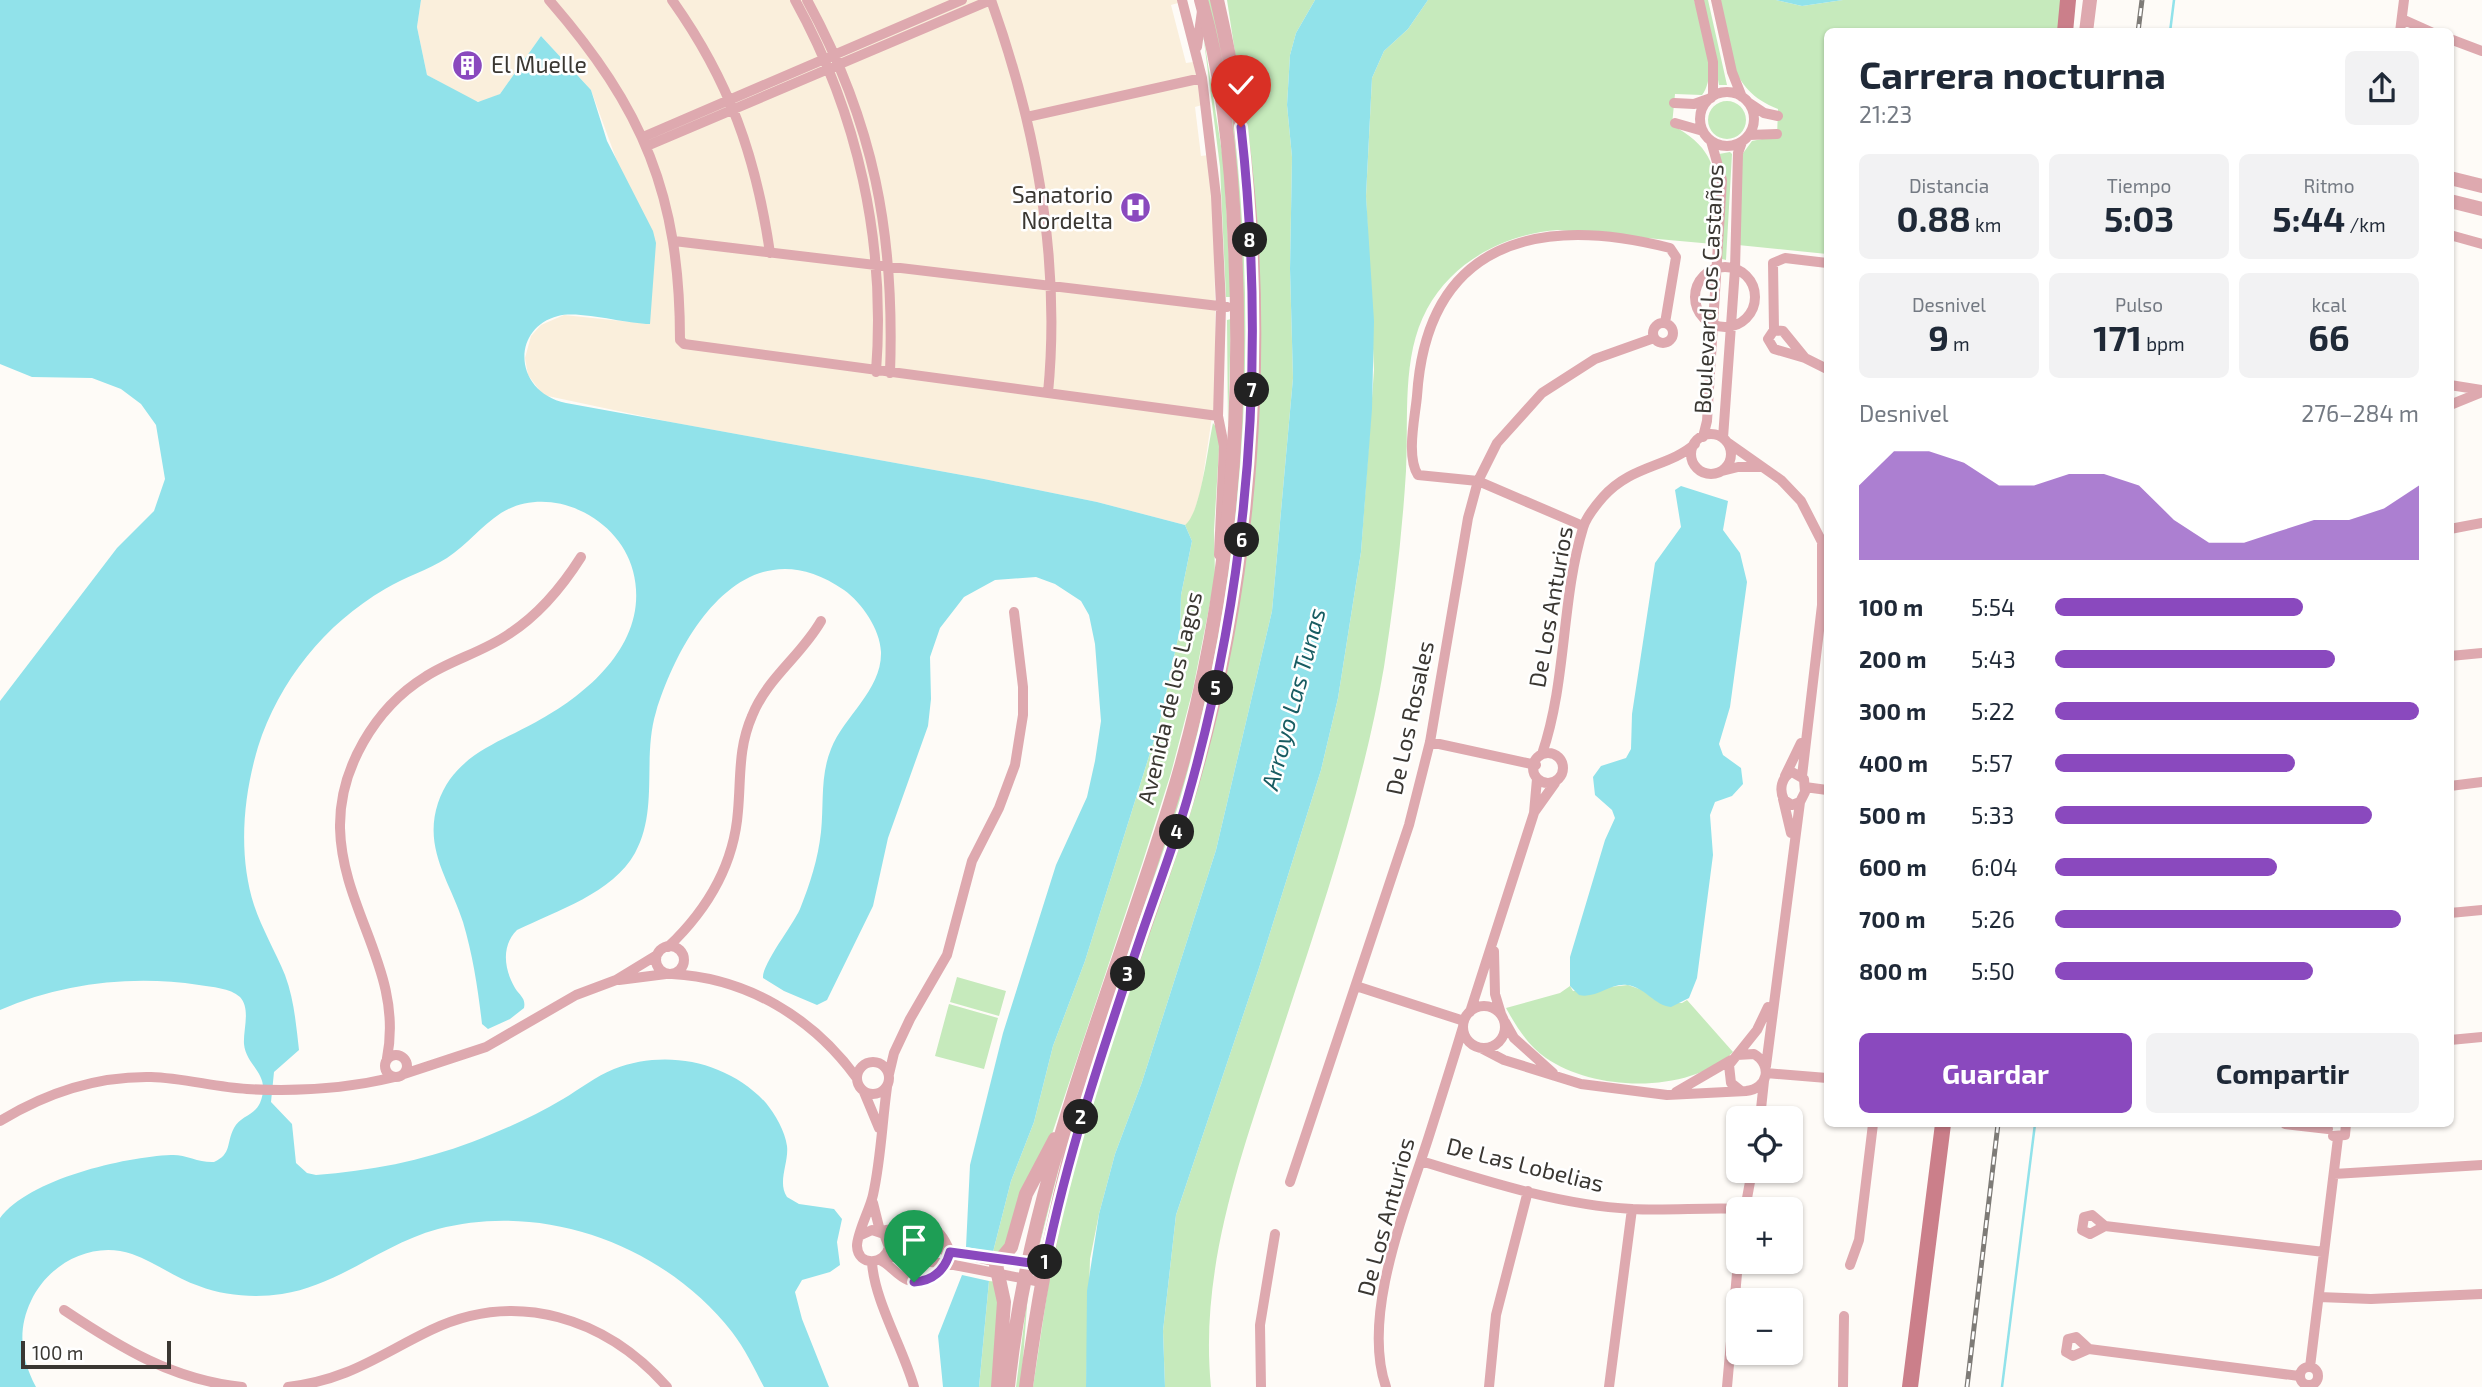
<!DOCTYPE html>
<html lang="es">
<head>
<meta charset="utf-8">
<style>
  :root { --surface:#fff; --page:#f2f2f3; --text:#1f2937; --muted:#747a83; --accent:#8a49be }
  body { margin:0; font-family:"Exo 2",sans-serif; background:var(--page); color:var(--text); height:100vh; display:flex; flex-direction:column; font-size:26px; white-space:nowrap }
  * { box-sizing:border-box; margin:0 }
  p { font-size:23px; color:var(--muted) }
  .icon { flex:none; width:38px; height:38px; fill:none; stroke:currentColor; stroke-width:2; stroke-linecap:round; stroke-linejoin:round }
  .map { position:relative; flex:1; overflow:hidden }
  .side { position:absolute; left:1824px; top:28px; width:630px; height:1099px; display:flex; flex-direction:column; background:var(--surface); border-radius:10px; box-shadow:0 2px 5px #0004 }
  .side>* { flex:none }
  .fabs { position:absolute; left:1726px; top:1106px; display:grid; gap:14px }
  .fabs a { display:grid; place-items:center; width:77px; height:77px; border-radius:10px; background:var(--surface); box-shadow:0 2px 5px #0004; font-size:35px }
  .scale { position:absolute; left:21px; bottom:18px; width:150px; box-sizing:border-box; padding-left:7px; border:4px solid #3a3732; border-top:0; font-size:19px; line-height:24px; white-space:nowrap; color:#3a3732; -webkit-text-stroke:5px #fff; paint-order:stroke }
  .pin { position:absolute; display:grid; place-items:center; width:60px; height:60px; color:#fff; margin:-72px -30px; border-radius:50% 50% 50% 0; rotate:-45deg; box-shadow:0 0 7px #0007 }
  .pin .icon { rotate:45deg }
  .km { position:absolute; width:35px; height:35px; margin:-18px; border-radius:50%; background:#222; color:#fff; font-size:19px; line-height:35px; text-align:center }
  .round { display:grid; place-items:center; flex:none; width:74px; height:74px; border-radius:10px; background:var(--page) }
  .overview { display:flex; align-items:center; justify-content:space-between; height:119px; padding:0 35px }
  h1 { font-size:38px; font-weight:700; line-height:52px }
  .stats { display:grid; grid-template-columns:repeat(3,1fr); gap:10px; height:119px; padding:7px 35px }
  .stats div { display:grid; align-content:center; border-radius:10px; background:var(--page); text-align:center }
  .stats b { font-size:35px; font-weight:700 }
  .stats small { font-size:19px; font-weight:400 }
  .stats p { font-size:19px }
  .chart { height:196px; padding:14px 35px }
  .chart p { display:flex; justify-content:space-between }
  .chart svg { width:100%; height:126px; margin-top:7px; fill:var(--accent); opacity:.7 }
  .action { display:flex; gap:14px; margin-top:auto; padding:14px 35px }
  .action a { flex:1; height:80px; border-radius:10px; background:var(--accent); color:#fff; font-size:28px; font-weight:700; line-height:80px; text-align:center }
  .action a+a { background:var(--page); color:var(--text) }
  ul { padding:0 35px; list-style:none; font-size:23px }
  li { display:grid; grid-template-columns:112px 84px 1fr; align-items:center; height:52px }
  li i { height:18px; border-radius:9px; background:var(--accent) }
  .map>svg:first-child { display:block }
  .built { fill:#faefdc }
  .green { fill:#c6eabc }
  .water { fill:#91e2ea }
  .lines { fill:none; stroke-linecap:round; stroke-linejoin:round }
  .stream { stroke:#91e2ea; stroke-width:2.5 }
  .minor { stroke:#dea9af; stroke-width:10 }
  .tertiary { stroke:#dea9af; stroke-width:14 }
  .secondary { stroke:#cb7f8a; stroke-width:16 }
  .rail-casing { stroke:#7e7b77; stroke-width:5 }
  .rail { stroke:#fff; stroke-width:2.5; stroke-dasharray:8; stroke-linecap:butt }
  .route-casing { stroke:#fff; stroke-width:14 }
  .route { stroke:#8a49be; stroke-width:9 }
  .labels { text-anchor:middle; stroke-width:5; stroke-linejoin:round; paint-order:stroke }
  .poi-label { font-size:23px; fill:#3a3732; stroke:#fff; text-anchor:start }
  .street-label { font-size:23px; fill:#3a3732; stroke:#fff }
  .water-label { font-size:24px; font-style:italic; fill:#185c62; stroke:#fff }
</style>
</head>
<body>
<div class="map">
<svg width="2482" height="1387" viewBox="0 0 2482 1387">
  <rect width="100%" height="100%" fill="#fefbf7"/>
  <path class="built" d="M421 0H1177L1178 3 1171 5 1186 63 1193 62 1201 94 1202 105 1195 107 1201 156 1209 155 1214 221 1216 390 1201 490 1191 521 1185 525 1097 502 984 479 670 422 543 395 528 375 525 358 531 336 541 325 564 315 650 324 618 164 591 90 541 36 500 94 483 102 474 101 427 75 417 27Z"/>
  <path class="green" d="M1206 0H1212C1221 43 1233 87 1237 130 1261 351 1245 573 1185 787L1060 1164 1037 1255 1061 1145 1213 648 1242 323Z
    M1227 0H1315L1296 33 1290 55 1287 105 1292 157 1290 269 1293 378 1272 611 1216 850 1142 1082 1115 1154 1099 1214 1090 1259 1086 1387H1033L1058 1221 1095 1093 1158 903 1249 526 1245 118Z
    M1428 0H1694C1702 24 1719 73 1702 95L1675 94 1672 125C1728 155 1715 188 1713 244L1558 230C1505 234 1453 261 1427 309 1401 357 1409 418 1406 471 1402 537 1394 602 1384 667 1362 795 1319 918 1279 1040 1242 1153 1199 1267 1211 1387H1165L1163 1331 1176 1215 1259 968 1321 770 1338 698 1361 552 1374 370 1366 196 1372 78 1384 51 1408 29Z
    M1703 0H1708L1727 85H1719Z
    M1718 0H1776L1802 6 1843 0H2064L2060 31 1827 32V254L1738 245 1741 156 1752 141 1777 136 1778 109C1727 89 1730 48 1718 0Z
    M1203 33 1224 165 1231 297H1226L1220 167Z
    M1708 120a19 19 0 1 1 38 0a19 19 0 1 1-38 0Z
    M1730 152 1732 154 1726 260 1722 259 1719 154Z
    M1231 319 1228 427 1227 320Z
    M1213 423 1220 433 1214 530 1215 578 1193 689 1171 773 1142 864 1052 1134 1011 1240 999 1254 993 1252 1011 1181 1034 1122 1053 1046 1085 961 1160 721 1180 629 1181 595 1192 541 1185 525C1201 513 1208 445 1213 423Z
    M957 977 1006 991 999 1016 950 1002Z
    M1628 985 1642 990 1659 1002 1682 1003 1687 1000 1733 1052C1689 1094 1595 1092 1546 1058 1528 1045 1517 1028 1506 1008L1560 993 1570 986 1573 991Z
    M949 1004 998 1018 984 1069 935 1056Z
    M989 1281 998 1282 997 1387H979Z
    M1028 1292 1021 1387H1016Z"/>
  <path class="water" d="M0 0H421L417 27 427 75 478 102 500 94 541 36 591 90 607 141 653 231 656 243 650 324C626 324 579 310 558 316 511 328 513 392 566 403L984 479 1097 502 1185 525 1192 541 1181 595 1180 629 1160 721 1085 961 1053 1046 1034 1122 1011 1181 993 1252 966 1247 970 1165 1003 1033 1056 865 1087 797 1095 761 1101 721 1095 644 1089 615 1081 601 1055 584 1036 577 995 580 964 597 940 628 930 657 931 699 928 726 888 838 873 906 827 1000 817 1005 784 991 763 978C762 964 793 925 800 909 810 884 818 859 821 832 824 804 820 776 831 749 844 716 882 690 881 652 880 629 862 603 844 590 748 523 681 630 656 712 642 758 659 809 635 853 613 893 556 911 517 930 501 946 504 969 515 988 520 996 526 998 524 1008L510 1019 488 1029 482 1024C478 989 473 956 463 922 450 881 423 849 438 803 454 756 496 744 536 722 590 693 651 640 633 571 619 517 550 483 501 513 481 526 467 545 447 558 428 570 405 577 385 589 325 624 279 681 258 747 243 797 238 855 254 905 262 929 275 951 285 975 294 999 296 1024 299 1050L274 1072 271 1102 292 1124 296 1163 307 1173 316 1175C369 1171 422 1161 472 1142 504 1130 534 1116 563 1099 580 1089 596 1076 614 1069 666 1049 727 1061 766 1103 775 1114 785 1131 787 1146 789 1163 777 1182 787 1197L799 1204 834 1209 842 1219 837 1242 840 1265 830 1272 802 1280 795 1292 802 1319 829 1387H764C754 1368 745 1349 732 1332 665 1246 545 1201 438 1229 382 1244 340 1285 282 1294 255 1298 225 1296 199 1286 175 1278 155 1262 132 1254 92 1240 48 1264 31 1301 17 1330 21 1359 36 1387H0V1218C29 1179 124 1157 171 1155 185 1154 199 1163 214 1162 232 1154 226 1143 234 1128 240 1116 254 1116 260 1103 272 1073 246 1067 244 1044 243 1030 251 1009 240 997 230 988 212 987 199 985 132 975 63 983 0 1010V701L117 548 154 511 165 479 156 425 141 404 121 389 92 378 32 377 0 364Z
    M1315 0H1428L1408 29 1384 51 1372 78 1366 196 1374 321 1372 409 1361 552 1338 698 1321 770 1259 968 1176 1215 1163 1331 1165 1387H1086L1087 1291 1099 1214 1115 1154 1142 1082 1216 850 1272 611 1293 378 1290 269 1292 157 1287 105 1290 55 1296 33Z
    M1776 0H1843L1802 6Z
    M1681 486 1728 501 1723 530 1740 553 1747 582 1730 707 1719 744 1723 755 1741 768 1743 784 1732 796 1715 802 1710 815 1713 855 1697 978 1689 998 1671 1007C1655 1006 1645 987 1627 985 1609 983 1597 999 1579 995L1570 986V957L1605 840 1615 818 1612 810 1595 795 1593 777 1601 766 1626 758 1631 749 1632 714 1655 563 1681 527 1675 490Z
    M962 1275 989 1281 979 1387H943L938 1336Z"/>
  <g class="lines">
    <path class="stream" d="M2170 32 2174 0
      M2002 1387 2035 1124"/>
    <path class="minor" d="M549 0C643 108 680 195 680 340L684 344 1218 416
      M672 0C729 80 756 156 770 253
      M795 0C858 114 886 241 876 372
      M807 0C874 123 895 234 890 373
      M991 0C1036 126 1061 259 1048 393
      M1182 0 1202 78 1216 196 1221 306 1218 416 1224 446 1219 555
      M1699 0 1713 62V96
      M1716 0 1732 72 1742 97
      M2402 19 2431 32
      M2400 32 2404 0
      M2450 39 2482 51
      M1197 47 1202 11
      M1700 119a27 27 0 1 1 54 0a27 27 0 1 1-54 0Z
      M1674 103 1694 104 1711 98
      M1749 103 1764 113 1778 116
      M1027 117 1202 78
      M1675 123 1703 131
      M1749 135 1777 134
      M643 137 962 0
      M647 146 991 0
      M2450 235 2482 244
      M674 241 1227 307
      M1695 297a30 30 0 1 1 60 0a30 30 0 1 1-60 0Z
      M1653 333a10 10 0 1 1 20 0a10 10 0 1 1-20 0Z
      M1774 330 1773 263 1785 258 1827 263
      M1805 358 1783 331 1774 330 1768 339 1774 349 1805 358 1827 369
      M2450 385 2482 390
      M2450 405 2482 392
      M1691 454a20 20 0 1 1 40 0a20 20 0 1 1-40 0Z
      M1703 437 1707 421 1722 180 1711 141
      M1723 438 1735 269 1738 153 1742 142
      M1727 442 1781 480 1801 501 1822 542V605L1802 776
      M1722 471 1738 467H1761
      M1583 526 1478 481 1418 475C1406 456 1415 418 1417 396 1427 242 1537 214 1670 248L1676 257 1665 323
      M2450 529 2482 523
      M2450 656 2482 653
      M1430 742 1536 765
      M1533 768a15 15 0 1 1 30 0a15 15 0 1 1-30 0Z
      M1542 754C1567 681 1561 600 1583 528 1586 517 1596 505 1603 497 1631 465 1669 467 1695 444
      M1792 772 1804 779 1805 792 1800 802 1792 805 1784 800C1779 790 1781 777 1792 772Z
      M1785 776 1801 743
      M2450 786 2482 782
      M1805 787 1827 790
      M1783 799 1791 833
      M1535 811 1555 783
      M2450 913 2482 910
      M656 960a14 14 0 1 1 28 0a14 14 0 1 1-28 0Z
      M668 947C707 910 734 865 738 811 741 778 738 748 752 716 767 678 801 656 821 621
      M1494 951 1495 994 1501 1014
      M672 974C747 978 812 1017 856 1077
      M619 980 666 974
      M1356 986 1464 1021
      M1463 1027a21 21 0 1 1 42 0a21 21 0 1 1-42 0Z
      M1470 1012 1534 813 1537 779
      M1505 1022 1514 1038 1553 1073
      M2450 1040 2482 1037
      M1481 1048 1504 1060 1581 1084 1667 1095 1746 1091C1768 1089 1773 1065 1754 1054L1737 1055 1729 1065 1731 1083 1741 1091
      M385 1066a11 11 0 1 1 22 0a11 11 0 1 1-22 0Z
      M1737 1055 1757 1030 1768 1007
      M387 1058C404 972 342 911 340 828 339 769 375 708 425 677 451 660 483 652 509 634 540 614 562 587 581 557
      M857 1078a16 16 0 1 1 32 0a16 16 0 1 1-32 0Z
      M1766 1066 1800 802
      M1766 1073 1827 1078
      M404 1074 486 1047 576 995 616 980 657 955
      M889 1074 894 1053 910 1019 947 955 972 861 999 808 1015 765 1023 715V687L1014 612
      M864 1092 879 1128
      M1676 1092 1731 1060
      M1760 1118 1764 1081
      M0 1121C46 1093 97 1076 151 1077 183 1078 215 1087 247 1089 297 1092 345 1089 395 1077
      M2285 1124 2328 1129
      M2333 1136 2345 1135 2346 1124
      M1421 1161C1489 1182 1560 1205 1632 1209 1669 1211 1707 1207 1745 1209
      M2334 1174 2482 1165
      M1290 1182 1409 825 1430 742 1468 518 1478 481 1497 443 1542 393 1595 359 1654 338
      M873 1203 880 1231C913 1227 934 1211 950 1252 945 1270 928 1289 908 1280 897 1276 891 1265 880 1260
      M1745 1209 1752 1171
      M2105 1226 2090 1234 2082 1230 2084 1217 2092 1215 2105 1226 2324 1252
      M861 1235 872 1230 884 1234 889 1247C885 1265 858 1267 857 1246 857 1233 870 1209 873 1195 881 1159 882 1123 887 1087
      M887 1237 989 1260 1003 1258 1045 1265
      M885 1256 954 1265 1041 1282
      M872 1262C874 1300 903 1348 914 1387
      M1850 1265 1859 1240 1873 1124
      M2319 1297 2371 1299 2482 1294
      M64 1310C121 1348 173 1380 242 1387
      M2089 1349 2076 1337 2068 1339 2066 1352 2073 1356 2089 1349 2299 1376
      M2300 1376a9 9 0 1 1 18 0a9 9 0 1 1-18 0Z
      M2310 1367 2338 1138
      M288 1387C348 1380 379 1355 431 1330 517 1289 606 1318 667 1387
      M1261 1387 1260 1325 1275 1234
      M1386 1387C1361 1315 1406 1208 1428 1139 1440 1101 1452 1064 1463 1027
      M1489 1387 1496 1315 1528 1191
      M1609 1387 1632 1209
      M1727 1387 1738 1262
      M1843 1387 1844 1316"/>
    <path class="tertiary" d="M2086 32 2090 0
      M2450 178 2482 186
      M2450 201 2482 209
      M998 1387 1004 1302 996 1265 1011 1247 1026 1194 1055 1139
      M1008 1387C1029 1184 1110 997 1170 804 1226 624 1244 434 1235 247 1232 165 1224 79 1201 0
      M1026 1387C1038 1297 1054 1209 1079 1122 1111 1014 1153 911 1186 804 1263 555 1277 254 1217 0"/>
    <path class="secondary" d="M2065 32 2068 0
      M1910 1387 1943 1124"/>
    <defs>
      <path id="rail" d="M2138 32 2142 0
        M1967 1387 1998 1124"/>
    </defs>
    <use href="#rail" class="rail-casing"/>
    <use href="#rail" class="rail"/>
  </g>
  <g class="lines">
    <defs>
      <path id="route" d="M914 1282C933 1281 945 1270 950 1252L1045 1265C1068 1151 1105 1043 1142 933 1157 889 1174 845 1187 800 1250 580 1266 353 1241 127"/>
    </defs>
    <use href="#route" class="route-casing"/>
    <use href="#route" class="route"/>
  </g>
  <defs>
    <symbol id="building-disc" viewBox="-11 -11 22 22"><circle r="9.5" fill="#8a49be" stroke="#fff"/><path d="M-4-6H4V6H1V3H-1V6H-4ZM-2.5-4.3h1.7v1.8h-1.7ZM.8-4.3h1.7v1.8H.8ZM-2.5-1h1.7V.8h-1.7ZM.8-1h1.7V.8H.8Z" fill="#fff"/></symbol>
    <symbol id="hospital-disc" viewBox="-11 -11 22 22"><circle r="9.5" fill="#8a49be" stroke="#fff"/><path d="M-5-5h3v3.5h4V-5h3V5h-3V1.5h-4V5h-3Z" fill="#fff"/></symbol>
  </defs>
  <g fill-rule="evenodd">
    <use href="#building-disc" x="450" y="48" width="35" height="35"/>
    <use href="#hospital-disc" x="1118" y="190" width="35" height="35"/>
  </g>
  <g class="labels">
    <g class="poi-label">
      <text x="491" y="73">El Muelle</text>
      <text x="1113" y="203" text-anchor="end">Sanatorio<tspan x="1113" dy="26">Nordelta</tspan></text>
    </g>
    <g class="street-label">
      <text transform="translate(1709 289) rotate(-87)" y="8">Boulevard Los Castaños</text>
      <text transform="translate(1551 607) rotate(-80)" y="8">De Los Anturios</text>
      <text transform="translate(1170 698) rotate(-77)" y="8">Avenida de los Lagos</text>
      <text transform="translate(1410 718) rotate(-78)" y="8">De Los Rosales</text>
      <text transform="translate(1525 1165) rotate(14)" y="8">De Las Lobelias</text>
      <text transform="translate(1386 1217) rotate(-75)" y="8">De Los Anturios</text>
    </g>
    <g class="water-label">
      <text transform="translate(1294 699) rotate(-75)" y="8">Arroyo Las Tunas</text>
    </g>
  </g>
</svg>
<div class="fabs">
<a><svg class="icon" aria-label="locate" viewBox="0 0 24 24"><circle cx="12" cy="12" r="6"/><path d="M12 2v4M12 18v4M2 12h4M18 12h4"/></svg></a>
<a>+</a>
<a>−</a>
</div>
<div class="scale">100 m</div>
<div class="pin" style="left:914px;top:1282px;background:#1e9e55"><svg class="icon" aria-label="arrive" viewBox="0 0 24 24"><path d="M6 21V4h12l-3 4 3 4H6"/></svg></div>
<div class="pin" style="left:1241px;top:127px;background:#d93025"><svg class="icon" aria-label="check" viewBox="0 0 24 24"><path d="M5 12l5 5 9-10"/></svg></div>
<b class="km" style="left:1045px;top:1262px">1</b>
<b class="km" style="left:1081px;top:1117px">2</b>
<b class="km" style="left:1128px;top:974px">3</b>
<b class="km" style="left:1177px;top:832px">4</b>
<b class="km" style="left:1216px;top:688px">5</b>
<b class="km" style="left:1242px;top:540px">6</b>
<b class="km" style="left:1252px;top:390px">7</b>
<b class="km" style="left:1250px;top:240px">8</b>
<section class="side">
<div class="overview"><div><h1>Carrera nocturna</h1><p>21:23</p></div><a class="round"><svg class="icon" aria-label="share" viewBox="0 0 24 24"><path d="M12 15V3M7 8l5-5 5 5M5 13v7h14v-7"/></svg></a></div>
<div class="stats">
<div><p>Distancia</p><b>0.88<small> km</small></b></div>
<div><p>Tiempo</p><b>5:03</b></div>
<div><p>Ritmo</p><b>5:44<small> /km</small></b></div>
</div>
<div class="stats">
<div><p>Desnivel</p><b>9<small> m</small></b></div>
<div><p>Pulso</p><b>171<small> bpm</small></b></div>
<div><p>kcal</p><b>66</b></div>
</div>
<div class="chart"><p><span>Desnivel</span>276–284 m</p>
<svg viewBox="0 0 160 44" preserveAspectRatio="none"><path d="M0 44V18L10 6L20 6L30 10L40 18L50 18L60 14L70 14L80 18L90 30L100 38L110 38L120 34L130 30L140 30L150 26L160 18V44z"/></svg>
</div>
<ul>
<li><b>100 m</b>5:54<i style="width:68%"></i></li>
<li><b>200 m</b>5:43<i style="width:77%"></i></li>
<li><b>300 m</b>5:22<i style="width:100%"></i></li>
<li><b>400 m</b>5:57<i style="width:66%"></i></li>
<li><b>500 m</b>5:33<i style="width:87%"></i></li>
<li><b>600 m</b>6:04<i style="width:61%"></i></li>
<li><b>700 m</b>5:26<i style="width:95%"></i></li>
<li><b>800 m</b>5:50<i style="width:71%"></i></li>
</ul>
<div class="action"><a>Guardar</a><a>Compartir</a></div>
</section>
</div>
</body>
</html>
